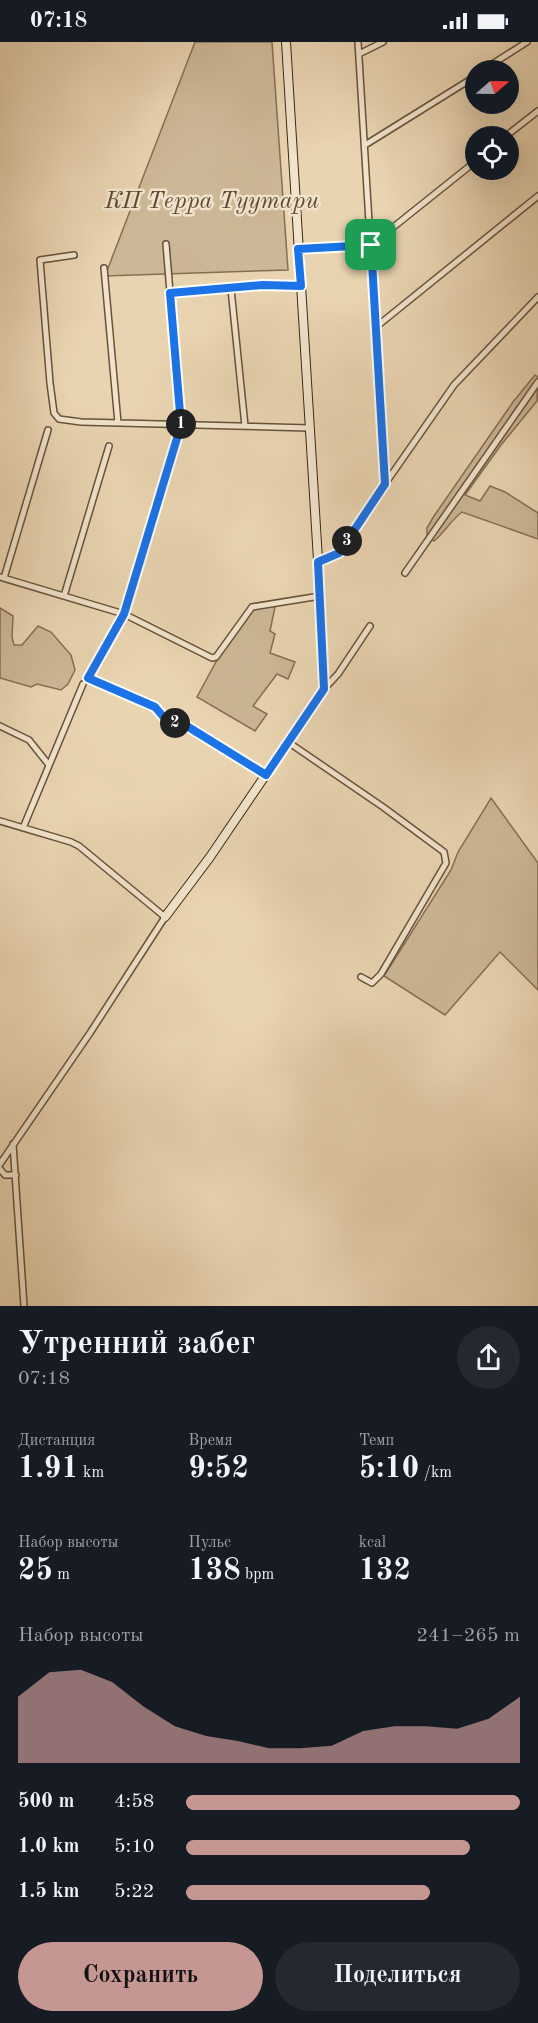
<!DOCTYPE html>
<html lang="ru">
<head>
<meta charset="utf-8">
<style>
  :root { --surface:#171b24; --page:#242831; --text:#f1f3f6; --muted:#9ea1a6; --accent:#c59692 }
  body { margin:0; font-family:"Old Standard TT",serif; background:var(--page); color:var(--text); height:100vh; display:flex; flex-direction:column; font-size:22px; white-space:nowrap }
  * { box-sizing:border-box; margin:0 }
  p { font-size:20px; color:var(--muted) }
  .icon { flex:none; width:33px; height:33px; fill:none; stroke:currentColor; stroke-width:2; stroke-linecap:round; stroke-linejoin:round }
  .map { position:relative; height:1264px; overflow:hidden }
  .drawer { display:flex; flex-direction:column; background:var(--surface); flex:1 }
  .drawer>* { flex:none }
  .needle { width:39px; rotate:70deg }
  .buttons { position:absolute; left:465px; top:18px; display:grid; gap:12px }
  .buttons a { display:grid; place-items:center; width:54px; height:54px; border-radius:50%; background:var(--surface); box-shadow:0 6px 24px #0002; font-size:30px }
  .pin { position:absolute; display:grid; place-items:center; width:51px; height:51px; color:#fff; margin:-26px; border-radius:12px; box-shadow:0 3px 9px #0006 }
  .km { position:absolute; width:30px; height:30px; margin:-15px; border-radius:50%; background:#222; color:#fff; font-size:16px; line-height:30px; text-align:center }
  .round { display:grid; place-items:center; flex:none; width:63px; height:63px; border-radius:32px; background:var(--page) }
  .summary { display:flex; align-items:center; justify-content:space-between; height:102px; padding:0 18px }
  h1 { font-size:33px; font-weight:700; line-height:45px }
  .stats { display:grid; grid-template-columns:repeat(3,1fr); gap:9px; height:102px; padding:6px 18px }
  .stats div { display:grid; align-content:center }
  .stats b { font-size:30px; font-weight:700 }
  .stats small { font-size:16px; font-weight:400 }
  .stats p { font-size:16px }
  .chart { height:168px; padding:12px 18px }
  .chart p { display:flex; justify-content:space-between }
  .chart svg { width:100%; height:108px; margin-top:6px; fill:var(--accent); opacity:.7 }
  .button { display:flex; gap:12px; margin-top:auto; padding:12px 18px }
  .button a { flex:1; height:69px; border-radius:36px; background:var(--accent); color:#111; font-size:24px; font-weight:700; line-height:69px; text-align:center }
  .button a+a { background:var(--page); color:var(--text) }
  ul { padding:0 18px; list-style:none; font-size:20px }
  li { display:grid; grid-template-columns:96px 72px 1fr; align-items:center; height:45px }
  li i { height:15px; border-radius:8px; background:var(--accent) }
  .status { display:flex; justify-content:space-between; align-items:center; height:42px; padding:0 30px; background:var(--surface); direction:ltr }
  .status svg { height:16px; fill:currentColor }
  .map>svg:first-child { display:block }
  .green { fill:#ccb796; stroke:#846f54; stroke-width:1.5 }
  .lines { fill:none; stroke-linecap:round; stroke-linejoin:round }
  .street-casing { stroke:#67523a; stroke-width:8 }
  .secondary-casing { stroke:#3c2713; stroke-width:10 }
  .street { stroke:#f1e3cc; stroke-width:5 }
  .secondary { stroke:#f1e3cc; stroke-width:8 }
  .route-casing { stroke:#fff; stroke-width:12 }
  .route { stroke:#1a73e8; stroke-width:8 }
  .labels { text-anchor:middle; stroke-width:5; stroke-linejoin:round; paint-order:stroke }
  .park-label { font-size:24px; font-style:italic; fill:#604b34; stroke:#f1e3cc }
</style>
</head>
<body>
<div class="status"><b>07:18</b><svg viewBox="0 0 49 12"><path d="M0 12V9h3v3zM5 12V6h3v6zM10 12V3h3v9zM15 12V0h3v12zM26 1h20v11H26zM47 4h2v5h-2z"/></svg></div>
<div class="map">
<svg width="538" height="1264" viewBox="0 0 538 1264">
  <rect width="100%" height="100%" fill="#e9d4b1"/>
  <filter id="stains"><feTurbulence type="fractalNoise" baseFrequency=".00333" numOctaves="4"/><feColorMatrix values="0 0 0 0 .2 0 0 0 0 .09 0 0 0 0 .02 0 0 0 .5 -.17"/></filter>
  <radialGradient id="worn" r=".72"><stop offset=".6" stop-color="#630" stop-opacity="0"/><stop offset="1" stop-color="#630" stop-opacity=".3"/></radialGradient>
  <path class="green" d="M195 0H272L288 228 105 234Z
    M535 333 538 335 537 359 501 403 465 453 480 459 490 444 505 450 538 471V497L462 470C451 478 445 490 434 499L427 494V486L434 474 513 360Z
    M268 563 275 565 270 589 275 592 270 611 295 620 288 637 277 632 253 664 267 672 255 689 197 655 217 618 251 569Z
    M0 566 13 574 12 595 14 603H22L38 584 51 590 71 613 75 628 68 642 61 648 37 642 31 645 0 636Z
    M491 756 538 821V948L500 910 445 973 384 934 451 828 458 810Z"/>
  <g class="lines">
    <defs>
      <path id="street" d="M359 12 383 0
        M483 28 527 0
        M506 94 538 69
        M365 103 476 34
        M166 202 181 383 124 572 89 636 155 665 168 680 182 682 266 733
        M371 203 476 119
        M298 207 371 203
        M74 213 40 218 50 341 54 371 59 377 81 380 309 386
        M104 226 118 381
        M231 247 245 384
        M170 251 263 243 301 244
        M376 285 538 154
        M385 442 454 343 538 255
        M318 520 339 511 385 442 358 0
        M405 531 538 340
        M0 535 124 572 212 616 216 615 252 565 320 554
        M4 536 48 388
        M64 554 109 404
        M325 646 338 632 370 584
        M0 684 29 698 49 723
        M288 700 383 765 444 810 446 821 381 932 372 941 361 935
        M0 779 71 800 79 804 165 875 90 991 0 1122
        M23 786 83 642
        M13 1102 24 1264
        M0 1127 5 1133H16"/>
      <path id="secondary" d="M165 875 210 815 324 647 319 534 286 0"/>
    </defs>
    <use href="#street" class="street-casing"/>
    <use href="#secondary" class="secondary-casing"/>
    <use href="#street" class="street"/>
    <use href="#secondary" class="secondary"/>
  </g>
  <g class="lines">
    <defs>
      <path id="route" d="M371 203 385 442 339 511 318 520 324 647 266 733 182 681 168 680 155 665 88 636 124 572 181 383 170 251 263 243 301 244 298 207Z"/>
    </defs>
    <use href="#route" class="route-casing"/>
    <use href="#route" class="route"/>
  </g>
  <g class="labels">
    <g class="park-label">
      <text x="212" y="166">КП Терра Туутари</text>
    </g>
  </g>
  <rect width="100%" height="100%" filter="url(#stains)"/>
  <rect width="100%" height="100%" fill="url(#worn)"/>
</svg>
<div class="buttons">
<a><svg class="needle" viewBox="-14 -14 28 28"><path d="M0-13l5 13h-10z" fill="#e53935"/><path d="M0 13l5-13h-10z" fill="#9ea1a6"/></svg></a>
<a><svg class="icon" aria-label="locate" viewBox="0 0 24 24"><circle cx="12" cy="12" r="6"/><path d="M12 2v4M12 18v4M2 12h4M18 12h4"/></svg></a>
</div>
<div class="pin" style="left:371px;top:203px;background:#1e9e55"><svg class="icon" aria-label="arrive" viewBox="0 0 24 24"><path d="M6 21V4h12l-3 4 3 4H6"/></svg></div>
<b class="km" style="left:181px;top:382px">1</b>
<b class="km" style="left:175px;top:681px">2</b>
<b class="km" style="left:347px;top:499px">3</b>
</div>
<section class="drawer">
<div class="summary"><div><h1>Утренний забег</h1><p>07:18</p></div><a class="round"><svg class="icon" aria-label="share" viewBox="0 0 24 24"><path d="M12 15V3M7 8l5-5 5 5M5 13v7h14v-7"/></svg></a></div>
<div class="stats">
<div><p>Дистанция</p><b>1.91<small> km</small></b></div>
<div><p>Время</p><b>9:52</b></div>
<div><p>Темп</p><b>5:10<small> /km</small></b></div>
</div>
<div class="stats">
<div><p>Набор высоты</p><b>25<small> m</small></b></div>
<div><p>Пульс</p><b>138<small> bpm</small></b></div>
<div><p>kcal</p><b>132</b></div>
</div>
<div class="chart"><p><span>Набор высоты</span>241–265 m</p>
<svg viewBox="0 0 160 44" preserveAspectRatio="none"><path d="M0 44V17L10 7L20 6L30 11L40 21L50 29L60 33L70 35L80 38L90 38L100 37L110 31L120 29L130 29L140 30L150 26L160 17V44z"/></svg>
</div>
<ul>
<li><b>500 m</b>4:58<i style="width:100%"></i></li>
<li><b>1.0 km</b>5:10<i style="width:85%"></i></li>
<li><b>1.5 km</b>5:22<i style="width:73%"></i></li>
</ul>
<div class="button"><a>Сохранить</a><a>Поделиться</a></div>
</section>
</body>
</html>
